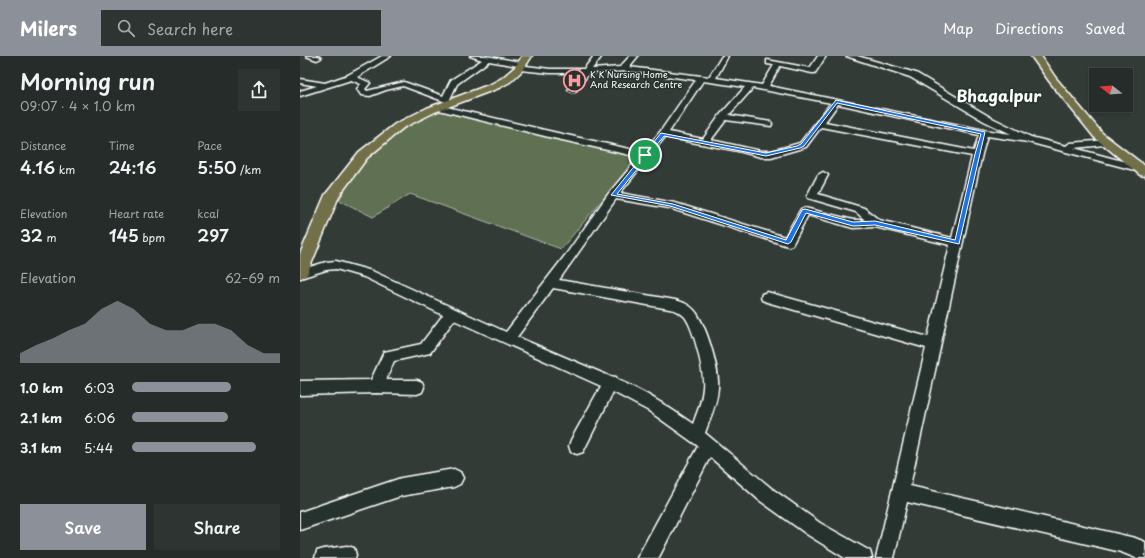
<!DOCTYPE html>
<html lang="en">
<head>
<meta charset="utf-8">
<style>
  :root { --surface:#262c29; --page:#2e3431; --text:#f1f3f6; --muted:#a4a7a8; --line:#424846; --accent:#8c9099 }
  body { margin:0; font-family:"Playpen Sans",sans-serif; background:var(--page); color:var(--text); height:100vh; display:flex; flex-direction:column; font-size:15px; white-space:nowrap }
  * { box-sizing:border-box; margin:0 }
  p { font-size:13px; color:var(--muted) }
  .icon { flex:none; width:22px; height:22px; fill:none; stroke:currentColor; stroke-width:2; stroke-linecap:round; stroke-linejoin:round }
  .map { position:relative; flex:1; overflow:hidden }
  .sheet { display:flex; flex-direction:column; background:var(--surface); width:300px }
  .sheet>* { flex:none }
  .needle { width:26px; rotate:287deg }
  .fabs { position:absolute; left:789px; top:12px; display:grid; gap:8px }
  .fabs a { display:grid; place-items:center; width:44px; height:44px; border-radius:0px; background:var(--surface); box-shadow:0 2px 6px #0003,0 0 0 1px var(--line); font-size:20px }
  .pin { position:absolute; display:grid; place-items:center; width:34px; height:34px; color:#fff; margin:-17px; border:2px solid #fff; border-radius:50%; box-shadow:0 1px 4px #0007 }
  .round { display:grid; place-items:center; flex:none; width:42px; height:42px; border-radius:0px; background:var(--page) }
  .overview { display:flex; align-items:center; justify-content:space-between; height:68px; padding:0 20px }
  h1 { font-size:22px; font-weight:600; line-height:30px }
  .metrics { display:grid; grid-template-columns:repeat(3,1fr); gap:6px; height:68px; padding:4px 20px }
  .metrics div { display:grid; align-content:center }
  .metrics b { font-size:17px; font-weight:600 }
  .metrics small { font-size:11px; font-weight:400 }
  .metrics p { font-size:11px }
  .chart { height:112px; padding:8px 20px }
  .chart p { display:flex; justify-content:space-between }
  .chart svg { width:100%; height:72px; margin-top:4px; fill:var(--accent); opacity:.7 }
  .primary-button { display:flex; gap:8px; margin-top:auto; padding:8px 20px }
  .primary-button a { flex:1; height:46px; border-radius:0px; background:var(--accent); color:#fff; font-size:16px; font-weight:600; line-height:46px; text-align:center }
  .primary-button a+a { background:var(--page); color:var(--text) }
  ul { padding:0 20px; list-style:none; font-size:13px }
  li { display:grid; grid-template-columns:64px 48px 1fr; align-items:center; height:30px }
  li i { height:10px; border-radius:5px; background:var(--accent) }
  header { display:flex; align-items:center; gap:24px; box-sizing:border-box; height:56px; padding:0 20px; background:var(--accent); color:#fff }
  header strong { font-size:19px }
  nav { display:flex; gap:22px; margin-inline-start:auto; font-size:14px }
  .search { width:280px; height:36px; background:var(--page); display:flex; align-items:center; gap:10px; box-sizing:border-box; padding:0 14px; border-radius:0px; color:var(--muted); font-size:15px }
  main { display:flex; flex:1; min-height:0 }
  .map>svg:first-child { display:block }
  .green { fill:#617052; stroke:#b0b8a8 }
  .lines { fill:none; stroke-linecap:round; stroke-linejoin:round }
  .minor-casing { stroke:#fff; stroke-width:3 }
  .major-casing { stroke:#fff; stroke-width:3 }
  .minor { fill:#26332d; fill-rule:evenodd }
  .major { fill:#71704a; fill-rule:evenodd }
  .route { fill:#1a73e8; stroke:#fff; fill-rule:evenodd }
  .labels { text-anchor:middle; stroke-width:3; stroke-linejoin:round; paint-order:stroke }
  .far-poi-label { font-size:9px; fill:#fff; stroke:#26332d; text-anchor:start }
  .far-town-label { font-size:16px; font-weight:bold; fill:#fff; stroke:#26332d }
</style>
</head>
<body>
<header>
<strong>Milers</strong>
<div class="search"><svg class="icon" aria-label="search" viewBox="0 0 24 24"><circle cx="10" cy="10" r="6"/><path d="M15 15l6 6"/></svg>Search here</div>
<nav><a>Map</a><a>Directions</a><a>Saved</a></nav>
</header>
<main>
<section class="sheet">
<div class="overview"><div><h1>Morning run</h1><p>09:07 · 4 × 1.0 km</p></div><a class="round"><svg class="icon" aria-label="share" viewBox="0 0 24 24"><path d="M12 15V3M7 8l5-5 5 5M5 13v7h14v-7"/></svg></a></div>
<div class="metrics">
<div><p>Distance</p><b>4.16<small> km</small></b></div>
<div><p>Time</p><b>24:16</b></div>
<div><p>Pace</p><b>5:50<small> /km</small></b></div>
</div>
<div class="metrics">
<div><p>Elevation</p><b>32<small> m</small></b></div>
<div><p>Heart rate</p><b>145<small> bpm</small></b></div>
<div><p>kcal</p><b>297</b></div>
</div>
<div class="chart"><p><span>Elevation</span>62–69 m</p>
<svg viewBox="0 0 160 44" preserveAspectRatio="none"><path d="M0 44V38L10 33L20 29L30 24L40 20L50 11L60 6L70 11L80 20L90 24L100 24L110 20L120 20L130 24L140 33L150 38L160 38V44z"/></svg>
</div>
<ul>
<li><b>1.0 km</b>6:03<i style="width:67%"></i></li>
<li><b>2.1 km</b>6:06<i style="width:65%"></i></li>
<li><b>3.1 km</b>5:44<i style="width:84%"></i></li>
</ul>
<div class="primary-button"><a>Save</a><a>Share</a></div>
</section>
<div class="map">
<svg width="845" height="502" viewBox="0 0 845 502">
  <rect width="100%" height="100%" fill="#333b37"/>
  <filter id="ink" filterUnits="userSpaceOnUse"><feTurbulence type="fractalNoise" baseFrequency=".025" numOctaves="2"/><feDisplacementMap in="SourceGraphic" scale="8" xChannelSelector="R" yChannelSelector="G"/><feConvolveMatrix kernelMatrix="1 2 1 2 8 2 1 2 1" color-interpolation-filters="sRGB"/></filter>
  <g filter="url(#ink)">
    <path class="green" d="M139 53 339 100 261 193 110 138 73 161 39 144C46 132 53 118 62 107 83 83 111 68 139 53Z"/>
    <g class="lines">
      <defs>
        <path id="minor" d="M6 0H18L21 2 17 4Z
          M82 0H91L57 21 70 27 65 33 67 35 104 26 143 40 151 24 182 4 170 0H186L226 7V10L250 13H284L294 0H302L292 13 320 11 330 0H338L329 11 409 21 422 0H428L416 22 462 29 474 9 467 8V4L510 12 518 0H526L515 17H512L480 10 469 30 684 74 711 78 684 65 610 21 546 0H557L616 17 690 61 731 81 766 90 770 87 808 84 810 86 805 89 774 92 844 111V115H838L728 86 687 80 682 98 610 430 835 482 845 486V502H836L821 496 607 446 594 502H576L626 292 467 246 462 244 461 241 462 238 467 236 628 281 650 189 575 171 553 172 508 159 492 189 488 190 369 152 316 143 259 224 375 244C382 246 389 248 394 254 406 267 420 315 418 332 417 348 410 362 405 377L471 432 520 467 570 495 572 502H545L508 479 459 444 410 401 359 501 358 502H337L398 390 349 355 313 336 283 396 277 398 271 396 269 390 271 384 301 330 154 264 130 297 94 305 86 324H117L122 326 124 331 122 336 117 338 76 337 0 339V325L71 324 84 296 121 288 143 259 64 221 36 213 26 214 0 222V214L26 206 36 205 72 215 206 276 267 197 309 137 339 101 253 82 135 53 134 51 135 49H138L253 76 343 96 360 76 396 24 329 15 289 17 275 36H272L268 34 281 17H250L220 14 216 12 218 10 189 5 157 28 150 43 155 46 151 48 103 30 86 34 70 40 61 39 57 33 61 28 51 24 0 40V35L17 30 0 27V23L25 27 48 19ZM403 25 445 31 420 59 403 83 369 76ZM453 32 531 47 500 87 471 95H461L411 84 426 64 471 70 472 68 471 66 429 59ZM538 48 679 79 674 95 525 66ZM521 71 672 100 652 182 579 164 564 152 518 138 528 119 523 116 518 119 507 140 508 142 556 156 565 164H553L505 152 501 153 485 181 375 147 320 137 365 81 438 95 461 101H471L506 91ZM253 232 375 254C379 256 382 258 385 261 394 273 405 318 403 332 402 345 397 357 393 368 368 351 345 335 317 324L316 321 309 320 217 281Z
          M154 413 160 416 163 422 160 428 154 431 101 440 0 474V456L101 422Z
          M47 490 54 492 56 499 55 502H15L17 495 24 493Z"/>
        <path id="major" d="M222 0H232L223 14 210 26 199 32 135 56 103 72 67 102 39 140 8 216 6 220 0 222V198L25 139 59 96 95 68 127 52 191 28 202 22 216 10Z
          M731 0H741L755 21 802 77 845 110V120L840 119 794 81 749 25Z"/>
      </defs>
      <use href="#minor" class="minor-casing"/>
      <use href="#major" class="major-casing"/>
      <use href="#minor" class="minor"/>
      <use href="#major" class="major"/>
    </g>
  </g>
  <path class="route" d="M536 44 685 76 659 188 575 169 553 170 506 157 491 186 488 188 370 150 311 139 361 77 466 97 497 90 501 88ZM537 47 681 78 675 98 655 184 575 165 553 166 505 153 502 154 486 184 373 148 317 138 364 80 466 100 500 92 504 90Z"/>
  <defs>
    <symbol id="hospital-ring" viewBox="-11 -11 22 22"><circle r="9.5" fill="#26332d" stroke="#ff9aa2" stroke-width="1.5"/><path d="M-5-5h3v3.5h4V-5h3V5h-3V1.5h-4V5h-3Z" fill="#ff9aa2"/></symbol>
  </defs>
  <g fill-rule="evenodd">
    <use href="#hospital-ring" x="262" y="12" width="25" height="25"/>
  </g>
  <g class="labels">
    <g class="far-poi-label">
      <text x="290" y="22">K K Nursing Home<tspan x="290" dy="10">And Research Centre</tspan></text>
    </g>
    <g class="far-town-label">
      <text x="699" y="46">Bhagalpur</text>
    </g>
  </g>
</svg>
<div class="fabs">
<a><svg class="needle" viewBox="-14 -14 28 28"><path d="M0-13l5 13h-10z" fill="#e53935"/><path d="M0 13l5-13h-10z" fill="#a4a7a8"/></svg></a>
</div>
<div class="pin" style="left:345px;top:99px;background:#1e9e55"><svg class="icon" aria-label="arrive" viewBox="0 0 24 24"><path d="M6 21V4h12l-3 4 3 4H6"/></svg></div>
</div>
</main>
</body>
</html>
